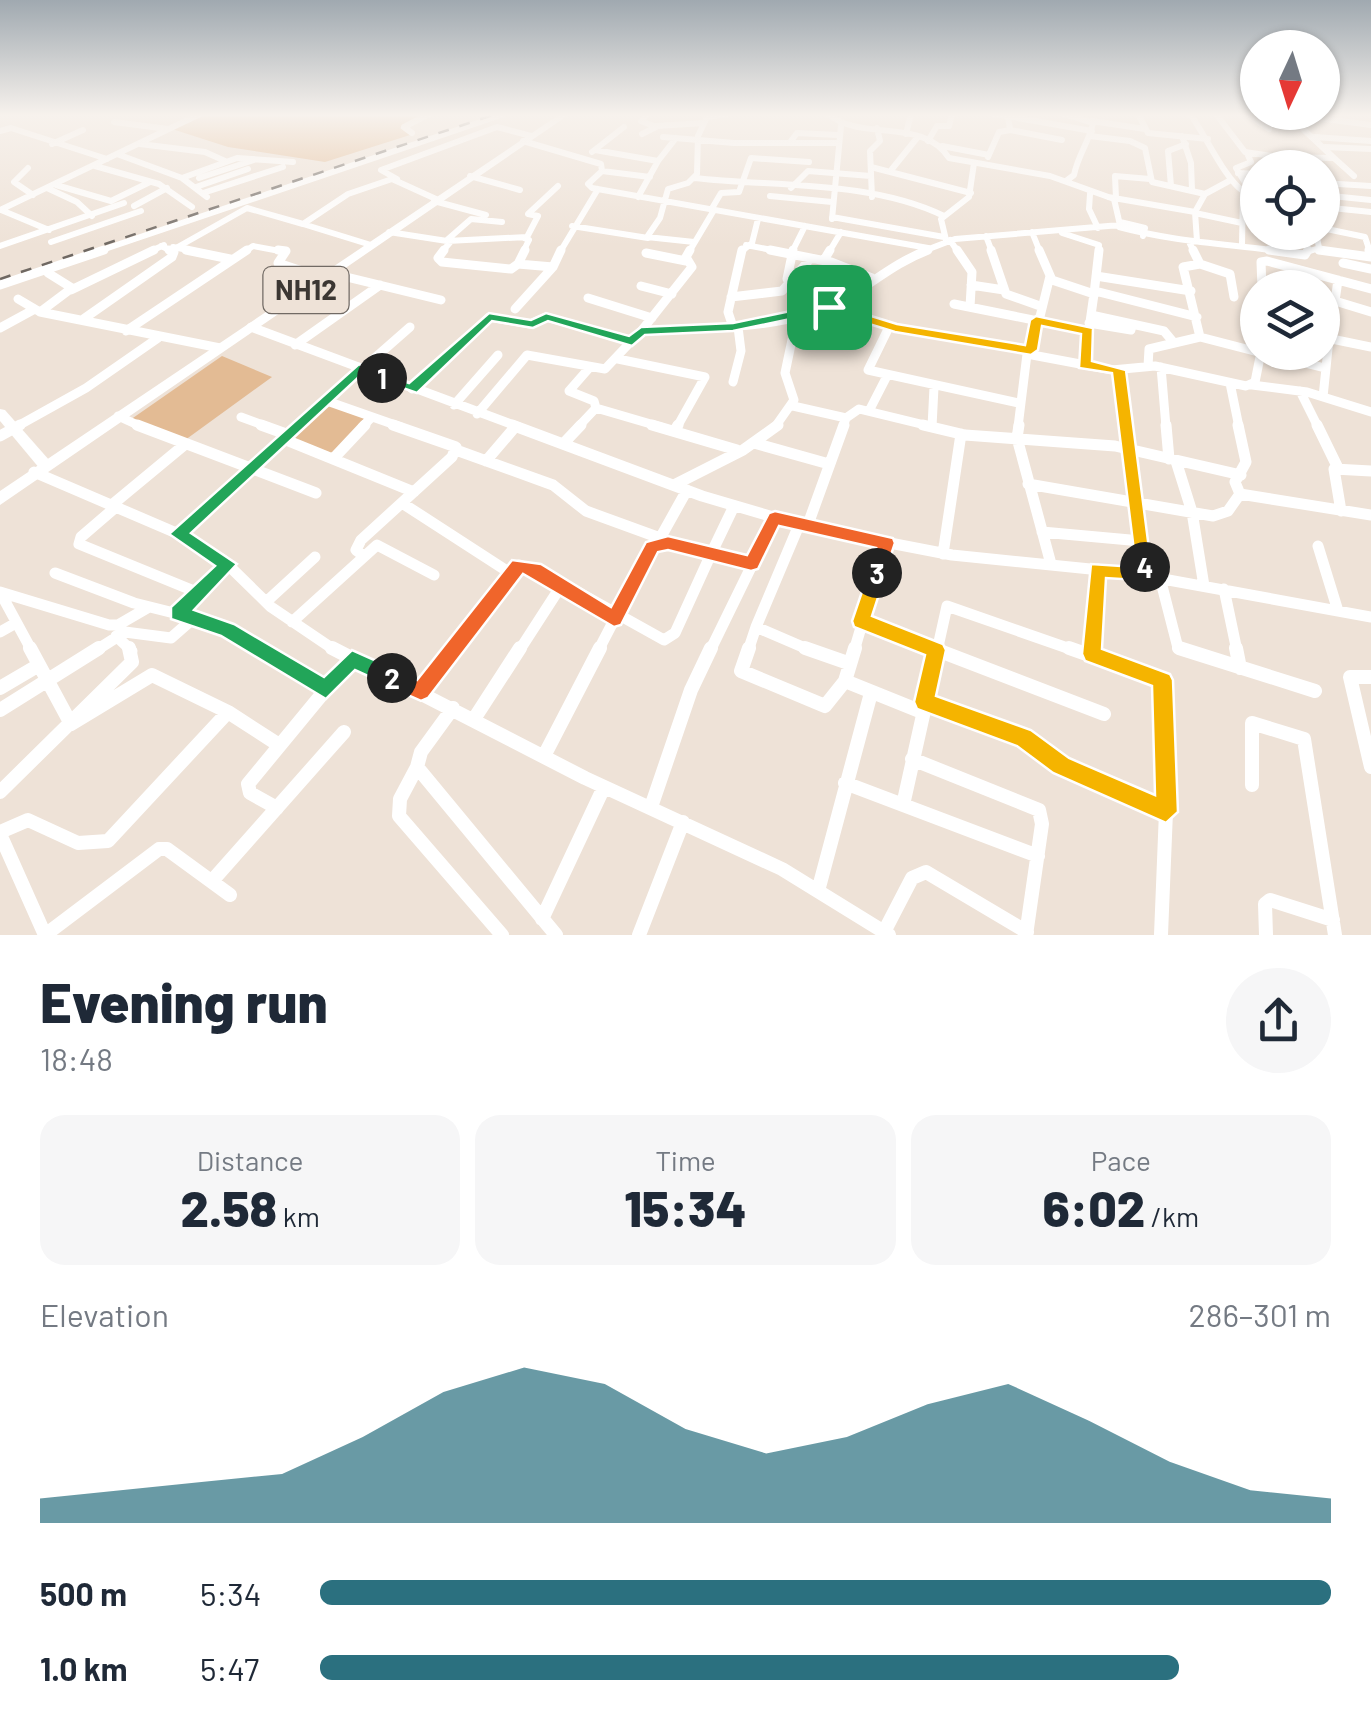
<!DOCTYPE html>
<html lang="en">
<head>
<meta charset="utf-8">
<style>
  :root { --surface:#fff; --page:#f6f6f7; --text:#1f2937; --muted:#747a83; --accent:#2b707f }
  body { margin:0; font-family:Barlow,sans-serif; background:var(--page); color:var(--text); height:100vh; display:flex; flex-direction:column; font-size:38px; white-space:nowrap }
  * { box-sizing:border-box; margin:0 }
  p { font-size:32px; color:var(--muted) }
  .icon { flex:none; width:55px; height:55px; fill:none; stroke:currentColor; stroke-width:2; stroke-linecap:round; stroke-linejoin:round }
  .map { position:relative; height:935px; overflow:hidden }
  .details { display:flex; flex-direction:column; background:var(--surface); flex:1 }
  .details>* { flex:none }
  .needle { width:65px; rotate:184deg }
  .fabs { position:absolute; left:1240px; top:30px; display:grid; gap:20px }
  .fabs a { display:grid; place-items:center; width:100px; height:100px; border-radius:50%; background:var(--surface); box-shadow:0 2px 8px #0004; font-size:50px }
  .pin { position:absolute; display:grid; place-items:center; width:85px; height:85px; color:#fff; margin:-42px; border-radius:20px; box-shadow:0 5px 15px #0006 }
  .km { position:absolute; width:50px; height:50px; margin:-25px; border-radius:50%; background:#222; color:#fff; font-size:28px; line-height:50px; text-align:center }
  .round { display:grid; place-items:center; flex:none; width:105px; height:105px; border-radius:52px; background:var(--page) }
  .headline { display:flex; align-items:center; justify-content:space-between; height:170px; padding:0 40px }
  h1 { font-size:55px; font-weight:800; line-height:75px }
  .figures { display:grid; grid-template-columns:repeat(3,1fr); gap:15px; height:170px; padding:10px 40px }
  .figures div { display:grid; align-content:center; border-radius:25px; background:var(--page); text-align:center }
  .figures b { font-size:50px; font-weight:800 }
  .figures small { font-size:28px; font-weight:400 }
  .figures p { font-size:28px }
  .chart { height:280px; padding:20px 40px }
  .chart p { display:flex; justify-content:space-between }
  .chart svg { width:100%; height:180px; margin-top:10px; fill:var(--accent); opacity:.7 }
  ul { padding:0 40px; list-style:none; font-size:32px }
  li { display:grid; grid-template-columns:160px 120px 1fr; align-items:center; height:75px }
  li i { height:25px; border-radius:12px; background:var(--accent) }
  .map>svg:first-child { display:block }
  .green { fill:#e3bb94 }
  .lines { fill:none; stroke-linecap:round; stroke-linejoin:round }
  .minor-far3 { stroke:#fff; stroke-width:6 }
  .minor-far2 { stroke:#fff; stroke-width:9 }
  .minor-far1 { stroke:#fff; stroke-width:11 }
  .minor { stroke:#fff; stroke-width:14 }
  .major { fill:#fff; fill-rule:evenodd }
  .highway { fill:#fff; fill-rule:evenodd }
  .rail { stroke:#6f6862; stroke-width:2.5; stroke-dasharray:11 11; stroke-linecap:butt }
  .split-1 { fill:#22a559; stroke:#fff; stroke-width:2.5 }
  .split-2 { fill:#22a559; stroke:#fff; stroke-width:2.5 }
  .split-3 { fill:#f0652b; stroke:#fff; stroke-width:2.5 }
  .split-4 { fill:#f5b400; stroke:#fff; stroke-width:2.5 }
  .split-5 { fill:#f5b400; stroke:#fff; stroke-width:2.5 }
  .labels { text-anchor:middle; stroke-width:10; stroke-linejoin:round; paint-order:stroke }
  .shield { fill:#eee2d7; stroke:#716a64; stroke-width:2.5 }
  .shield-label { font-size:28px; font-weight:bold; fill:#3c3733 }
</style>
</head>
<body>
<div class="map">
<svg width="1371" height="935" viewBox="0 0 1371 935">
  <rect width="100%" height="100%" fill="#eee2d7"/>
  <path class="green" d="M203 114H423L400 128 410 135 325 162 228 147 172 129Z
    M222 356 272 377 181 443 130 420Z
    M324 403 368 417 332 455 286 438Z"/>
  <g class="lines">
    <path class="minor-far3" d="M828 114C862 142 923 117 949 158L1050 176 1114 199 1120 225 955 239 921 252
      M993 114 1008 116 1010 130 1062 140
      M1064 114 1093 123C1089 142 1078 155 1074 175L1066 181
      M1138 114 1148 133 1208 139
      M1190 114C1206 136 1225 179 1243 191L1242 245
      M1216 114 1245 152 1279 157
      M1246 114 1269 129
      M1287 114 1334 158 1279 157 1288 168
      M1288 114 1371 125
      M1001 115 1092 131
      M1092 121 1145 129
      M114 122 168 129
      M656 126 704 123
      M0 131 11 128 107 159
      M412 133 404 127 429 114
      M642 134 656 127 641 121 648 114
      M906 134 911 114
      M1090 136 1130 141 1145 148 1152 182 1205 194
      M1182 136 1191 163 1192 190
      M663 137 734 143H837
      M1315 137 1371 141
      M523 141 601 164 602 171 588 184 592 188 928 248
      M791 141 797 133 838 135
      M928 141 937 126H949L952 114
      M52 144 83 130
      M140 144 205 152 225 161
      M942 146 989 155
      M1325 147 1371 149
      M595 150 658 161 638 197
      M592 152 624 127
      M1247 153 1251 162 1236 168 1247 186
      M117 154 182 178 207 197
      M988 157 999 132 1010 130
      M1334 158 1354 176
      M658 161 676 138
      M95 166 159 184 192 207
      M871 167 971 193
      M28 168 14 182 33 195
      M892 169 917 138
      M602 171 650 177
      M1238 173 1258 174
      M470 176 520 190
      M182 178 237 158 293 162
      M199 178 254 160
      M694 178C774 187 870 180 944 216
      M397 179 381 170 497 127 531 136
      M1322 183 1371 186
      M56 185 111 201 150 182
      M1171 186 1168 151 1186 144
      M196 187 248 169
      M47 188 77 202 92 216
      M791 188 808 171 871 176
      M203 193 283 167
      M1090 194 1089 209 1098 228
      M1322 195 1371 200
      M770 196 832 202
      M872 197 870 151 880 141 877 128
      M1108 197 1195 212 1205 194 1229 181
      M1116 198 1115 176 1150 179
      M434 201 486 215
      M134 206 167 188
      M1322 207 1371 212
      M0 210 200 114
      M1 210 49 230
      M711 210 721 193 739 192 751 158 809 162
      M1195 212 1197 241
      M1195 213 1242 223
      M832 217 944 237
      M832 219 841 126
      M1120 222 1145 228 1143 236
      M572 226 648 238
      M1119 227C1175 242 1229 244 1286 252
      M1322 228 1365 237 1370 252
      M389 232 447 241 527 237 538 216 528 214 558 186
      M1032 232 1040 252
      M1062 233 1099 245 1098 252
      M986 236 992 252
      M447 240 471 219 502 222
      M946 240 941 219 969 197 974 163
      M950 240 958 252
      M51 242 141 211
      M694 242 647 237 660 218 668 189 688 183 697 174 698 136 707 117 727 114
      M1190 244 1194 252
      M371 245 303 224 348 194 392 179 436 199
      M746 245 782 252
      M0 246 124 203
      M161 246 174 252
      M173 247 198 252
      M176 248 247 208 303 224
      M1317 249 1326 252
      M96 252 504 114
      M149 252 164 245
      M244 252 253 246 285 252
      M442 252 452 240
      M523 252 529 240 524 238
      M560 252 598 189
      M689 252 714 210
      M741 252 752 243 758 219
      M792 252 805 226
      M829 252 841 232
      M1307 252 1319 248 1316 232"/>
    <path class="minor-far2" d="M186 250 230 259
      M278 250 286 251 278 263 323 278
      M444 250 438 258 442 262 511 269 518 264
      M525 250 518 264 553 267
      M770 250 831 262 872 278
      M957 250 972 272 970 307
      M991 250 1006 294 1040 306
      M1039 250 1052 280 1094 294 1084 364
      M1193 250 1200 264 1230 274 1234 297
      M1269 250 1305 255 1308 250
      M1319 250 1371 257
      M1369 250 1371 256
      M646 253 686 261
      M824 260 830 250
      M1343 263 1371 269
      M1200 264 1183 267 1200 337 1258 352
      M330 273 441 300
      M1096 276 1191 291
      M787 279 793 250
      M1338 280 1335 301 1371 312
      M0 285 104 250
      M971 285 1004 290
      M641 286 672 294
      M1262 288 1261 262 1267 261 1371 289
      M71 290 154 250
      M1095 291 1197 317
      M1094 294 1099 250
      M731 297 782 291 811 258
      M588 298 652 318
      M18 299 40 312 220 348
      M954 304 1088 331
      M829 307 895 328 1031 350
      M515 309 553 267 561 250
      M40 312 72 288 48 273
      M1091 315 1164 331 1174 343
      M82 320 172 257 174 252 169 250
      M1089 323 1131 330
      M251 327 519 427
      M733 327 728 312 742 250
      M889 327 868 370 1019 403
      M0 328 33 310
      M642 330 692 267 686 257 690 250
      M794 330 847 344
      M126 331 247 250
      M1322 337 1371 347
      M295 345 380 285
      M1260 352 1325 368
      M1031 353 1050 276
      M618 359 705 377 677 427
      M1148 366 1149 349 1200 337
      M590 367 569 391 594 401 596 408 661 427
      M1161 367 1166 427
      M361 370 410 327
      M1119 370 1127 427
      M733 382 741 351 738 327
      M1230 383 1239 427
      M1252 385 1307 392 1371 412
      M412 389 489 317 530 324 546 317 632 341
      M1300 391 1318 427
      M1323 397 1329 339
      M324 400 401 427
      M454 405 498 355
      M793 406 846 418
      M869 411 887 376
      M477 414 527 355 605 369 641 331C700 328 788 330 841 301 872 284 894 263 928 250
      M118 416 142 427
      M241 417 268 427
      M16 427 86 388 158 338
      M295 427 359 369
      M362 427 372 417
      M578 427 596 408
      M775 427 794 400 785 373 797 316
      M843 427 846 418 859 409 933 427
      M932 427 934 387
      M1018 427 1027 354 1112 370 1155 366 1246 386 1255 382 1261 352"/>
    <path class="minor-far1" d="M137 425 316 493
      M261 425 286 434
      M512 425 702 496 807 527 952 555 1130 573 1371 617
      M652 425 737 450
      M923 425 965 435 1115 446 1241 475
      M1019 425 1017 438 1051 564
      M1126 425 1147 576
      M1166 425 1169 459
      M1238 425 1246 462 1235 482 1240 494
      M1317 425 1337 466
      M675 430 678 425
      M0 436 20 425
      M281 438 414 492
      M754 443 829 464
      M563 444 581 425
      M456 450 553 485 586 511 660 538
      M333 459 365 425
      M486 461 515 427
      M1176 461 1192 512 1204 586
      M34 472 188 538 223 560 271 607 336 651
      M1028 484 1213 516 1228 511 1240 494 1371 515
      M674 485 743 450 778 425
      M402 503 510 573
      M113 504 183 446
      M117 506 81 537 79 544 199 593
      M1341 511 1334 469 1371 471
      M799 525 756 627 812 651
      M807 527 844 425
      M1042 532 1141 541
      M178 534 298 425
      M658 542 687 490
      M1318 546 1338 611
      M713 551 751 564
      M943 554 961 434
      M364 556 356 550 361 540 452 457 456 447 393 425
      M55 573 134 603 214 623 261 651
      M1160 578 1178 648 1187 651
      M1224 589 1237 651
      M0 592 32 651
      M0 592 109 625H118L149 607
      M266 602 315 557
      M178 613 228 565
      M861 621 939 651
      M292 622 377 545 434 575
      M0 632 16 623
      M116 636 132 651
      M95 651 125 632 171 638 195 617
      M452 651 519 565 551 577 664 640 675 633 711 554
      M519 651 561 586
      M598 651 652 547 669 543 711 554 734 506
      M710 651 775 518
      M748 651 756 627
      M854 651 886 543
      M937 651 947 606 1076 651
      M1092 651 1098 569"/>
    <path class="minor" d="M30 648 71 724 152 675 228 712 279 745
      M257 648 326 689
      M332 648 585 778 782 869 889 935
      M749 648 741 671 825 706 845 681
      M805 648 848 663
      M855 648 845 681 922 712
      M932 648 1104 714
      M1069 648 1163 681 1168 762 1161 935
      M1179 648 1315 691
      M1236 648 1240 668
      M1092 654V648
      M1371 677H1350L1371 767
      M0 688 39 665
      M421 691 454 648
      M924 702 1024 738 1061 765 1167 811
      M453 708 421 752 417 767 556 935
      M0 710 99 648
      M474 719 520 648
      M544 756 600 648
      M912 759 1039 810 1042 824 1026 935
      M417 767 400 799 399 816 502 935
      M845 783 1038 856
      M1252 785V723L1304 739 1335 935
      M0 792 132 662 129 648
      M903 805 938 648
      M651 807 691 690 711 648
      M277 808 250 793 248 784 351 659
      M0 832 28 820 78 843 108 841 228 712
      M0 834 45 935
      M212 881 344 732
      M818 891 871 693
      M542 919 604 787
      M884 932 912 878 926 872 1027 932
      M45 935 159 849H167L230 895
      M639 935 683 822
      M1266 935 1265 904 1270 900 1333 920"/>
    <path class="major" d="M0 409 5 410 50 461 52 465 50 469H40L0 421Z"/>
    <path class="highway" d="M560 114H570L0 505V491Z"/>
    <path class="rail" d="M0 279 496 114"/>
  </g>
  <linearGradient id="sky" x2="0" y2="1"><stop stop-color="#a0a9b0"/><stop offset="0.47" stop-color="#f7f2ed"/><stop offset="1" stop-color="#f7f2ed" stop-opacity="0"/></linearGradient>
  <rect width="1371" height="245" fill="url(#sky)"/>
  <path class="split-1" d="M829 303 833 310 733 331 645 335 632 346 548 321 533 328 492 321 417 393 374 378 382 373 409 383 489 313 531 320 546 313 629 336 641 327 733 323Z"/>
  <path class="split-2" d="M359 364 389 378 382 383 361 375 191 533 237 564 194 610 234 624 324 677 352 650 399 671 402 678 392 687 355 670 326 699 221 636 171 619V607L215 566 169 534Z"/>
  <path class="split-3" d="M775 511 893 538 895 543 883 579H870L867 573 876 548 779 526 758 569 751 571 668 550 658 552 621 625 614 627 523 574 428 698 421 701 385 685 382 678 392 668 417 680 512 560 541 564 611 607 646 542 668 536 747 555 769 513Z"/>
  <path class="split-4" d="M1145 559 1154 567 1153 581 1106 578 1102 649 1170 674 1173 680 1178 812 1166 823 1053 773 1017 746 917 709 914 702 925 655 854 627 852 621 870 568H883L886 573 872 616 943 644 946 650 936 696 1031 730 1069 758 1155 795 1152 686 1085 661 1082 654 1091 564 1136 567Z"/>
  <path class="split-5" d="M829 303 897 324 1025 345 1030 320 1036 316 1093 328 1092 361 1126 370 1152 572H1139L1136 567 1112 373 1079 368 1081 334 1042 326 1038 350 1031 355 895 332 824 310Z"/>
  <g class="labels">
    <rect class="shield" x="263.5" y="267" width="85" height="46" rx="8"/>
    <g class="shield-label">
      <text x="306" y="300">NH12</text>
    </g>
  </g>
</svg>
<div class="fabs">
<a><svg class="needle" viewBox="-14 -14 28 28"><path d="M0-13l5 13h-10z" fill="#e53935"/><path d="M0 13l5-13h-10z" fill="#747a83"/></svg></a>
<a><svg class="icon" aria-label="locate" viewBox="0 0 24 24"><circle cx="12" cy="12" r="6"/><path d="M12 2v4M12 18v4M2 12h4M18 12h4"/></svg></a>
<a><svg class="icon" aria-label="layers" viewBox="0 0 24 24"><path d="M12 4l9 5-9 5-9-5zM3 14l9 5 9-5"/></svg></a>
</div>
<div class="pin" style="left:829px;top:307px;background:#1e9e55"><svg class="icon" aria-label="arrive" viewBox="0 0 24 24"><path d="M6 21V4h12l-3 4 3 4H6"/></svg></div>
<b class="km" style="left:382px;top:378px">1</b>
<b class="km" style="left:392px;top:678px">2</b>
<b class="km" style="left:877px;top:573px">3</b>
<b class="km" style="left:1145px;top:567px">4</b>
</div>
<section class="details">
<div class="headline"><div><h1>Evening run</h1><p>18:48</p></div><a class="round"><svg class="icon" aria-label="share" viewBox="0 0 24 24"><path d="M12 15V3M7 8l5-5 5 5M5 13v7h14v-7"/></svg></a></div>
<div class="figures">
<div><p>Distance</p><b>2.58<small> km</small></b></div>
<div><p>Time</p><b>15:34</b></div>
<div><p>Pace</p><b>6:02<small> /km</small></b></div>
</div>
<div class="chart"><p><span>Elevation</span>286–301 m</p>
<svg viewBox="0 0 160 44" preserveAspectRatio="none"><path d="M0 44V38L10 36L20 34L30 32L40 23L50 12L60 6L70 10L80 21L90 27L100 23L110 15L120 10L130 19L140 29L150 36L160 38V44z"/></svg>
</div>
<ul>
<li><b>500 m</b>5:34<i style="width:100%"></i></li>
<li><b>1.0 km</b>5:47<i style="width:85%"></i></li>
</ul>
</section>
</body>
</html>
